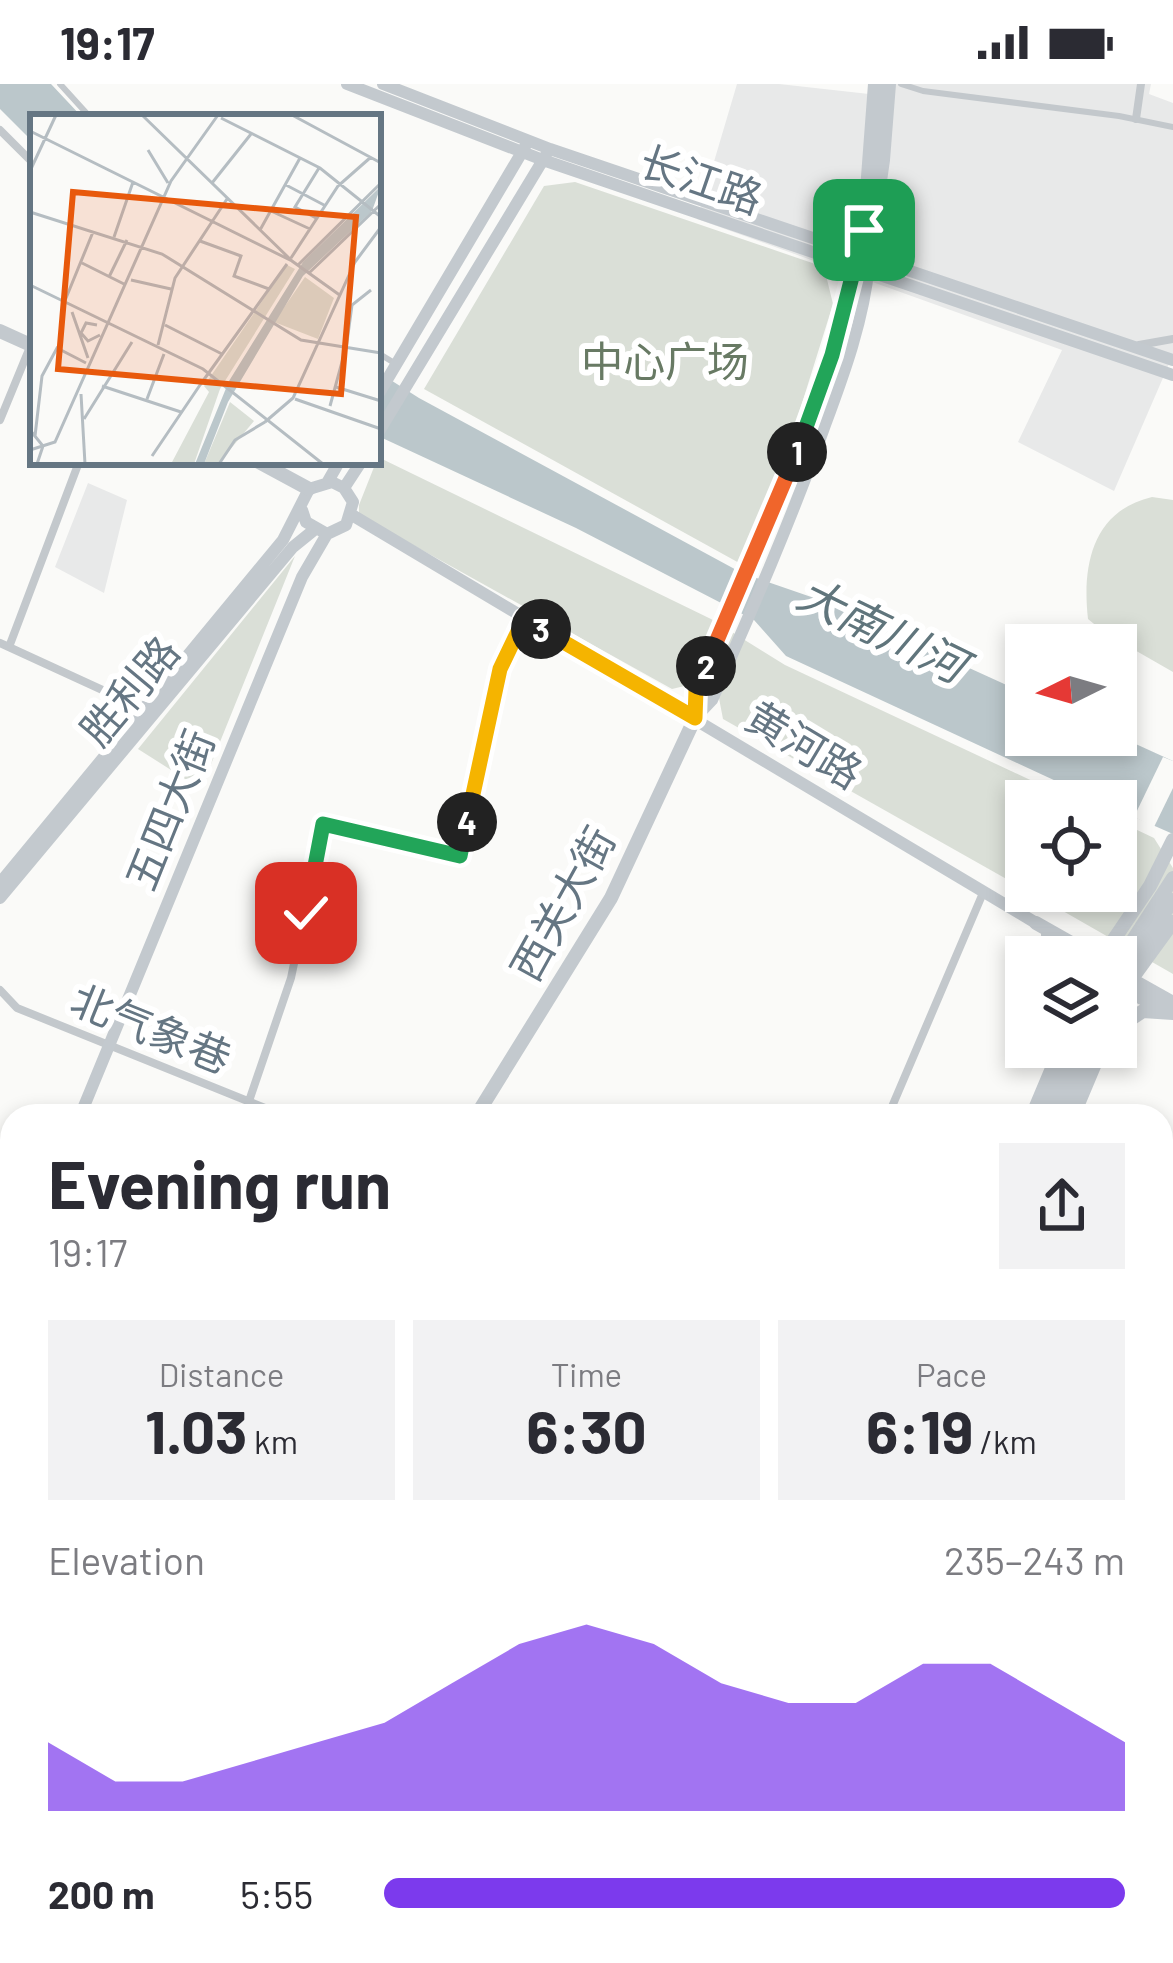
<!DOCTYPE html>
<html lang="en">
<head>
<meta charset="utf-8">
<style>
  :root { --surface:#fff; --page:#f2f2f3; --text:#2b2b33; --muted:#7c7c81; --accent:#7c3aed }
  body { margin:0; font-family:Barlow,"Noto Sans SC",sans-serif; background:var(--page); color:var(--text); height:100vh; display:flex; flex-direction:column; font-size:45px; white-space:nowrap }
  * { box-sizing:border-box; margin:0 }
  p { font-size:39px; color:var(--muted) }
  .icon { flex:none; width:66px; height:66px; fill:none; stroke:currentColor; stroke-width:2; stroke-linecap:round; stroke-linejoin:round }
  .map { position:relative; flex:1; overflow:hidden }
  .details { position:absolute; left:0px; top:1020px; width:1173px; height:861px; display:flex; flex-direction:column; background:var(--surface); border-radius:36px 36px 0 0; box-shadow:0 6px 18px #0003 }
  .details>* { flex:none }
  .needle { width:78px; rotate:265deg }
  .controls { position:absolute; left:1005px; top:540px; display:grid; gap:24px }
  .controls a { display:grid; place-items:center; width:132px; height:132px; border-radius:0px; background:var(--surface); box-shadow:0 6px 18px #0003; font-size:60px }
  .pin { position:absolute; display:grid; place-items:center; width:102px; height:102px; color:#fff; margin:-51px; border-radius:24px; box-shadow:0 6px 18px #0006 }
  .km { position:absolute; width:60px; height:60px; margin:-30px; border-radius:50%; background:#222; color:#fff; font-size:33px; line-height:60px; text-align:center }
  .round { display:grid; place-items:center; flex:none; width:126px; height:126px; border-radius:0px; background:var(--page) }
  .headline { display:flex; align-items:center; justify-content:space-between; height:204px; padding:0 48px }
  h1 { font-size:66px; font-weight:700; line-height:90px }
  .metrics { display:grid; grid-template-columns:repeat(3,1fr); gap:18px; height:204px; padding:12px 48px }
  .metrics div { display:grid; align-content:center; border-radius:0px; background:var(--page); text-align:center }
  .metrics b { font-size:60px; font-weight:700 }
  .metrics small { font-size:33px; font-weight:400 }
  .metrics p { font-size:33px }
  .chart { height:336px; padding:24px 48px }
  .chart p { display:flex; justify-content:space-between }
  .chart svg { width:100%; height:216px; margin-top:12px; fill:var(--accent); opacity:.7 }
  ul { padding:0 48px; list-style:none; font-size:39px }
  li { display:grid; grid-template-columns:192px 144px 1fr; align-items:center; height:90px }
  li i { height:30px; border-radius:15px; background:var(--accent) }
  .status { display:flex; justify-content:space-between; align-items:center; height:84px; padding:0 60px; background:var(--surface); direction:ltr }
  .status svg { height:33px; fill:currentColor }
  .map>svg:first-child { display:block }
  .built { fill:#e8e9e9 }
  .green { fill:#dadfd7 }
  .water { fill:#bbc7cb }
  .pier { fill:#fafaf8 }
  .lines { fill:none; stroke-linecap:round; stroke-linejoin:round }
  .pedestrian { stroke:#c3c8cc; stroke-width:6 }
  .minor { stroke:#c3c8cc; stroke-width:8 }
  .secondary { stroke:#c3c9ce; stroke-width:12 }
  .primary { stroke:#c3c9ce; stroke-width:14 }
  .trunk { stroke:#c3c9ce; stroke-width:14 }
  .motorway { stroke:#c3c9ce; stroke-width:15 }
  .split-1-casing { stroke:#fff; stroke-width:24 }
  .split-2-casing { stroke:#fff; stroke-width:24 }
  .split-3-casing { stroke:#fff; stroke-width:24 }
  .split-4-casing { stroke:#fff; stroke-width:24 }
  .split-5-casing { stroke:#fff; stroke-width:24 }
  .split-1 { stroke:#22a559; stroke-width:15 }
  .split-2 { stroke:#f0652b; stroke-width:15 }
  .split-3 { stroke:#f5b400; stroke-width:15 }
  .split-4 { stroke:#f5b400; stroke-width:15 }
  .split-5 { stroke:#22a559; stroke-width:15 }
  .labels { text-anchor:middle; stroke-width:12; stroke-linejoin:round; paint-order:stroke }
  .street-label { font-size:42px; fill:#657683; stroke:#fff }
  .park-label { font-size:42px; fill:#687a64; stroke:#fff }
  .water-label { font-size:45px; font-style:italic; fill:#60757c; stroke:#fff }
  .inset-road { fill:none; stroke:#b5bdc2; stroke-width:3 }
  .view { fill:#e8590c; fill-opacity:0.15; stroke:#e8590c; stroke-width:6 }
  .inset-edge { fill:none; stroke:#657683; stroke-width:6 }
</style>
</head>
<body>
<div class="status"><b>19:17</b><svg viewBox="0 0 49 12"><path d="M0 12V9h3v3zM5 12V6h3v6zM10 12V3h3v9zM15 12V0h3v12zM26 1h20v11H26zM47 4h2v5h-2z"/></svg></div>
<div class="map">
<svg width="1173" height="1879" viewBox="0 0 1173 1879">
  <rect width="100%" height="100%" fill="#fafaf8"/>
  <path class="built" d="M737 0H779L887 12 889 0H1151L1149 10 1173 19V281L1169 280 1114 407 1018 358 1062 266 697 135Z
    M88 399 127 416 104 509 55 483Z
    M0 1609 12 1613V1869H211L209 1879H0Z"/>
  <path class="green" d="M575 98 824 183 833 220 784 377 741 480 424 305 544 102Z
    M378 373 711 535 785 581 1075 717H1026V806L723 635 718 609 697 599 672 605 359 431V421Z
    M1152 413 1173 416V588L1105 549 1088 535C1082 482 1092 427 1152 413Z
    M295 472 201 705 138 665Z
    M1116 736 1154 754 1173 784V890L1028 807H1116Z"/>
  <path class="water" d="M0 0H51L82 33H33V58L0 25Z
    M378 288 419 314 742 489 820 516 1026 610V651H1116L1173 677V750L1116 725V717H1099L786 572 754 536 576 444 378 352Z"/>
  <path class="pier" d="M1163 673 1173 677V704L1154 743 1134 733Z"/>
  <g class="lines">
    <path class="pedestrian" d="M60 0 90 33
      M901 0 923 7 1119 32 1173 43
      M378 269 396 280"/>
    <path class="minor" d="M1136 35 1141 0
      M0 46 33 79
      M1139 261 1173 255
      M0 336 30 263
      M0 559 146 626
      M9 563 79 378
      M0 906 17 924 285 1032
      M249 1017 291 894 323 740 460 772 500 585 524 535
      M888 1032 983 809
      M1161 1229 1173 1232
      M0 1533 12 1537
      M1161 1539 1173 1544
      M710 1869 733 1879
      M1046 1879 1050 1869"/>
    <path class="secondary" d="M347 0 543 76 1173 291
      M383 0 550 65 1173 276
      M378 311 525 63
      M378 349 546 71
      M327 399 339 378
      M344 404 361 378
      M352 431 1036 839
      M695 633 696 606 809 339 856 180
      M695 634 712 616C752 526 792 434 825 341 844 290 864 235 869 180
      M0 799 283 456 309 405 332 398 344 404 353 418 346 441 327 450 306 438 302 426
      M0 814 293 463 314 446
      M80 1032 302 493 327 450
      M0 1232 12 1202"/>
    <path class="primary" d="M858 169 864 146 875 0
      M869 173 883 76 889 0
      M0 247 33 262
      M259 378 309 405
      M1036 839 1096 873
      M1048 851 1063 873
      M1125 892 1173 919
      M1120 900 1142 914 1165 922
      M1116 945 1143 927 1173 929
      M476 1032 611 814 695 634
      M0 1265 12 1269
      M0 1300 12 1304
      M1161 1656 1173 1659
      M1161 1713 1173 1717
      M232 1879 233 1869
      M735 1879 738 1869"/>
    <path class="trunk" d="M1102 873 1150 802 1173 756
      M1116 882 1173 794
      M1116 903 1173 816
      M1116 930 1131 896 1173 838
      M1032 1032 1061 963
      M1047 1032 1076 963
      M1060 1032 1088 963
      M1073 1032 1102 963
      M749 1879 754 1869
      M761 1879 765 1869"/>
    <path class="motorway" d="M0 1275 12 1279
      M0 1286 12 1290
      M1161 1668 1173 1672
      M1161 1682 1173 1686
      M1161 1704 1173 1708"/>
  </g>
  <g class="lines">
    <defs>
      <path id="split-1" d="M797 368 832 271 864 146"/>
      <path id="split-2" d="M706 582 797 368"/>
      <path id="split-3" d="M541 545 695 634 696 606 706 582"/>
      <path id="split-4" d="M467 738 500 585 524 535 541 545"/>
      <path id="split-5" d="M306 829 323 740 460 772 467 738"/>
    </defs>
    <use href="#split-1" class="split-1-casing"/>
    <use href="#split-2" class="split-2-casing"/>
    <use href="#split-3" class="split-3-casing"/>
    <use href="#split-4" class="split-4-casing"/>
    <use href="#split-5" class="split-5-casing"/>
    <use href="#split-1" class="split-1"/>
    <use href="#split-2" class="split-2"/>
    <use href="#split-3" class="split-3"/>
    <use href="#split-4" class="split-4"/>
    <use href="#split-5" class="split-5"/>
  </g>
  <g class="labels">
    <g class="street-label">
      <text transform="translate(701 96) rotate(19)" y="15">长江路</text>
      <text transform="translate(130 607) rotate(-50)" y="15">胜利路</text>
      <text transform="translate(804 661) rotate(31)" y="15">黄河路</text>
      <text transform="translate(170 726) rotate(-68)" y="15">五四大街</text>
      <text transform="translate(563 820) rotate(-61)" y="15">西关大街</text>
      <text transform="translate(151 945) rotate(22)" y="15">北气象巷</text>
    </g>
    <g class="park-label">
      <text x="665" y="293">中心广场</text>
    </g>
    <g class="water-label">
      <text transform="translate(882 546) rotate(26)" y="16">大南川河</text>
    </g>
  </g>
  <g transform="translate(30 30)">
    <rect width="351" height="351" fill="#fafaf8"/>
    <path d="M257 151 265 155 190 275 164 350H141L179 278 174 272ZM275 163 304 184 288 225 244 208ZM200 288 224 307 188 350H174Z" fill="#dadfd7"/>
    <path d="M351 72 342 97 273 162 198 288 174 350H165L199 267 273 148Z" fill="#bbc7cb"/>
    <path class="inset-road" d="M112 1 262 147 311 182M262 1 351 49M191 4 290 54 351 103M0 17 262 147M118 36 138 69M0 57 26 1M182 69 221 20M256 71 294 91M241 97 280 115M0 98 132 140 271 226 351 239M286 104 265 93 289 54M230 116 270 44M84 123 103 68M170 127 211 142 204 162 239 175M261 144 308 72 341 43M52 149 94 170M268 151 351 69M279 159 351 90M79 163 97 126M101 166 141 175M0 171 173 255 293 350M34 189 63 118M42 198 58 244M67 211 56 209 51 219 58 227 70 221M135 211 192 240M128 231 145 164 197 85M316 235 322 191 341 176M170 271 257 150M72 272 151 298M306 273 351 287M51 280 55 350M117 285 134 240M265 285 351 315M300 292 315 237M54 305 102 228M235 308 263 284 325 148 351 113M0 316 13 332 7 350M5 322 12 262 27 234 56 249M0 336 25 328 141 67 188 1M122 342 170 271M189 350 205 326 235 308"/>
    <path class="view" d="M43 78 326 103 311 280 28 255Z"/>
    <rect width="351" height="351" class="inset-edge"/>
  </g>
</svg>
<div class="controls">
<a><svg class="needle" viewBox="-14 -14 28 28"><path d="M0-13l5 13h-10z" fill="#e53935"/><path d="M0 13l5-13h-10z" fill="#7c7c81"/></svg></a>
<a><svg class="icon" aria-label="locate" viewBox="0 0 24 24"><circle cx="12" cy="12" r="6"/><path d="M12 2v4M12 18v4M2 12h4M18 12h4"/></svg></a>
<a><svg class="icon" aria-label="layers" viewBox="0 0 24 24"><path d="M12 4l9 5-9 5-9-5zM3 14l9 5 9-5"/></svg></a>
</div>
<div class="pin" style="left:864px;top:146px;background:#1e9e55"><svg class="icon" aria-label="arrive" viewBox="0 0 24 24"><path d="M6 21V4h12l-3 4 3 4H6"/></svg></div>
<div class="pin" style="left:306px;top:829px;background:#d93025"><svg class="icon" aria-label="check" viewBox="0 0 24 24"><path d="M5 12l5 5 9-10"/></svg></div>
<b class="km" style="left:797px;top:368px">1</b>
<b class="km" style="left:706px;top:582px">2</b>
<b class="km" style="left:541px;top:545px">3</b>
<b class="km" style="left:467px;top:738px">4</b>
<section class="details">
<div class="headline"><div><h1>Evening run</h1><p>19:17</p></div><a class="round"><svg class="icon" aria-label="share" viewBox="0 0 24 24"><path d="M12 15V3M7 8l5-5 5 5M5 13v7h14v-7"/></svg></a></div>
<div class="metrics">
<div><p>Distance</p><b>1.03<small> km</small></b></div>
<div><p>Time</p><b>6:30</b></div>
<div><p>Pace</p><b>6:19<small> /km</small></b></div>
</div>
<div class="chart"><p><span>Elevation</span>235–243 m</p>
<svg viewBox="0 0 160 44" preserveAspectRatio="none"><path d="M0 44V30L10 38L20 38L30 34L40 30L50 26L60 18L70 10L80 6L90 10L100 18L110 22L120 22L130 14L140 14L150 22L160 30V44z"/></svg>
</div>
<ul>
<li><b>200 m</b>5:55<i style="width:100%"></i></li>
</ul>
</section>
</div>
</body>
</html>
